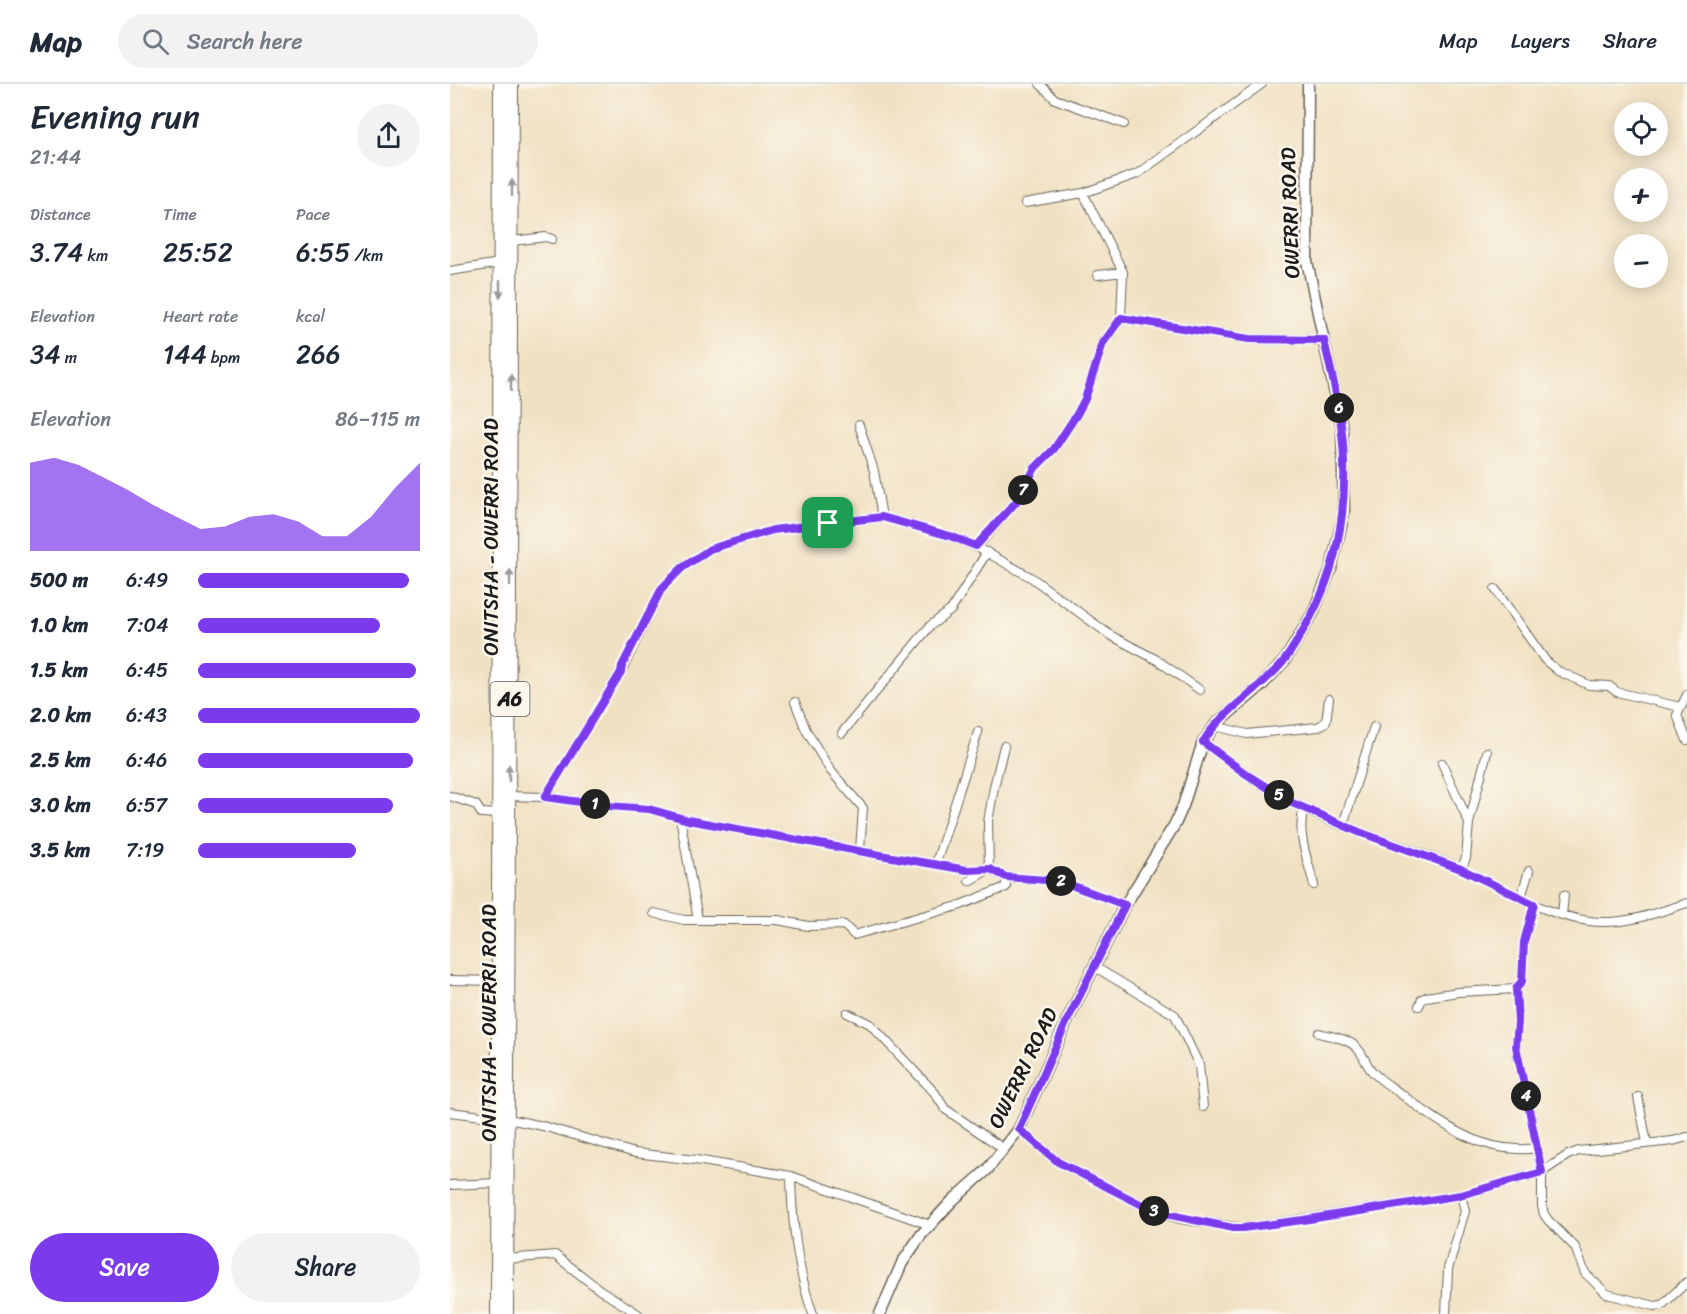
<!DOCTYPE html>
<html lang="en">
<head>
<meta charset="utf-8">
<style>
  :root { --surface:#fff; --page:#f2f2f3; --text:#1f2937; --muted:#747a83; --line:#e0e1e3; --accent:#7c3aed }
  body { margin:0; font-family:Sriracha,sans-serif; background:var(--page); color:var(--text); height:100vh; display:flex; flex-direction:column; font-size:22px; white-space:nowrap }
  * { box-sizing:border-box; margin:0 }
  p { font-size:20px; color:var(--muted) }
  .icon { flex:none; width:33px; height:33px; fill:none; stroke:currentColor; stroke-width:2; stroke-linecap:round; stroke-linejoin:round }
  .map { position:relative; flex:1; overflow:hidden }
  .panel { display:flex; flex-direction:column; background:var(--surface); width:450px }
  .panel>* { flex:none }
  .tools { position:absolute; left:1164px; top:18px; display:grid; gap:12px }
  .tools a { display:grid; place-items:center; width:54px; height:54px; border-radius:50%; background:var(--surface); box-shadow:0 3px 15px #0003; font-size:30px }
  .pin { position:absolute; display:grid; place-items:center; width:51px; height:51px; color:#fff; margin:-26px; border-radius:12px; box-shadow:0 3px 9px #0006 }
  .km { position:absolute; width:30px; height:30px; margin:-15px; border-radius:50%; background:#222; color:#fff; font-size:16px; line-height:30px; text-align:center }
  .round { display:grid; place-items:center; flex:none; width:63px; height:63px; border-radius:32px; background:var(--page) }
  .overview { display:flex; align-items:center; justify-content:space-between; height:102px; padding:0 30px }
  h1 { font-size:33px; font-weight:600; line-height:45px }
  .stats { display:grid; grid-template-columns:repeat(3,1fr); gap:9px; height:102px; padding:6px 30px }
  .stats div { display:grid; align-content:center }
  .stats b { font-size:26px; font-weight:600 }
  .stats small { font-size:16px; font-weight:400 }
  .stats p { font-size:16px }
  .chart { height:168px; padding:12px 30px }
  .chart p { display:flex; justify-content:space-between }
  .chart svg { width:100%; height:108px; margin-top:6px; fill:var(--accent); opacity:.7 }
  .cta { display:flex; gap:12px; margin-top:auto; padding:12px 30px }
  .cta a { flex:1; height:69px; border-radius:36px; background:var(--accent); color:#fff; font-size:24px; font-weight:600; line-height:69px; text-align:center }
  .cta a+a { background:var(--page); color:var(--text) }
  ul { padding:0 30px; list-style:none; font-size:20px }
  li { display:grid; grid-template-columns:96px 72px 1fr; align-items:center; height:45px }
  li i { height:15px; border-radius:8px; background:var(--accent) }
  header { display:flex; align-items:center; gap:36px; box-sizing:border-box; height:84px; padding:0 30px; background:var(--surface); border-bottom:2px solid var(--line) }
  header strong { font-size:28px }
  nav { display:flex; gap:33px; margin-inline-start:auto; font-size:21px }
  .search { width:420px; height:54px; background:var(--page); display:flex; align-items:center; gap:15px; box-sizing:border-box; padding:0 21px; border-radius:33px; color:var(--muted); font-size:22px }
  main { display:flex; flex:1; min-height:0 }
  .map>svg:first-child { display:block }
  .lines { fill:none; stroke-linecap:round; stroke-linejoin:round }
  .minor-casing { stroke:#676156; stroke-width:10 }
  .secondary-casing { stroke:#676156; stroke-width:13 }
  .trunk-casing { stroke:#676156; stroke-width:14 }
  .minor { stroke:#fff; stroke-width:8 }
  .secondary { stroke:#fff; stroke-width:10 }
  .trunk { stroke:#fff; stroke-width:12 }
  .oneway { fill:#999 }
  .route-casing { stroke:#fff; stroke-width:12 }
  .route { stroke:#7c3aed; stroke-width:8 }
  .labels { text-anchor:middle; stroke-width:5; stroke-linejoin:round; paint-order:stroke }
  .shield { fill:#fbf7ec; stroke:#5f5e5a; stroke-width:1.5 }
  .shield-label { font-size:20px; font-weight:bold; fill:#1c1c1c }
  .street-label { font-size:21px; fill:#1c1c1c; stroke:#fbf7ec }
</style>
</head>
<body>
<header>
<strong>Map</strong>
<div class="search"><svg class="icon" aria-label="search" viewBox="0 0 24 24"><circle cx="10" cy="10" r="6"/><path d="M15 15l6 6"/></svg>Search here</div>
<nav><a>Map</a><a>Layers</a><a>Share</a></nav>
</header>
<main>
<section class="panel">
<div class="overview"><div><h1>Evening run</h1><p>21:44</p></div><a class="round"><svg class="icon" aria-label="share" viewBox="0 0 24 24"><path d="M12 15V3M7 8l5-5 5 5M5 13v7h14v-7"/></svg></a></div>
<div class="stats">
<div><p>Distance</p><b>3.74<small> km</small></b></div>
<div><p>Time</p><b>25:52</b></div>
<div><p>Pace</p><b>6:55<small> /km</small></b></div>
</div>
<div class="stats">
<div><p>Elevation</p><b>34<small> m</small></b></div>
<div><p>Heart rate</p><b>144<small> bpm</small></b></div>
<div><p>kcal</p><b>266</b></div>
</div>
<div class="chart"><p><span>Elevation</span>86–115 m</p>
<svg viewBox="0 0 160 44" preserveAspectRatio="none"><path d="M0 44V8L10 6L20 9L30 14L40 19L50 25L60 30L70 35L80 34L90 30L100 29L110 32L120 38L130 38L140 30L150 18L160 8V44z"/></svg>
</div>
<ul>
<li><b>500 m</b>6:49<i style="width:95%"></i></li>
<li><b>1.0 km</b>7:04<i style="width:82%"></i></li>
<li><b>1.5 km</b>6:45<i style="width:98%"></i></li>
<li><b>2.0 km</b>6:43<i style="width:100%"></i></li>
<li><b>2.5 km</b>6:46<i style="width:97%"></i></li>
<li><b>3.0 km</b>6:57<i style="width:88%"></i></li>
<li><b>3.5 km</b>7:19<i style="width:71%"></i></li>
</ul>
<div class="cta"><a>Save</a><a>Share</a></div>
</section>
<div class="map">
<svg width="1237" height="1230" viewBox="0 0 1237 1230">
  <rect width="100%" height="100%" fill="#fbf7ec"/>
  <filter id="ink" filterUnits="userSpaceOnUse"><feTurbulence type="fractalNoise" baseFrequency=".0167" numOctaves="2"/><feDisplacementMap in="SourceGraphic" scale="12" xChannelSelector="R" yChannelSelector="G"/><feConvolveMatrix kernelMatrix="1 2 1 2 8 2 1 2 1" color-interpolation-filters="sRGB"/></filter>
  <filter id="wash" filterUnits="userSpaceOnUse"><feTurbulence type="fractalNoise" baseFrequency=".008" numOctaves="4" result="noise"/><feDisplacementMap in="SourceGraphic" scale="24" xChannelSelector="R" yChannelSelector="G"/><feGaussianBlur stdDeviation="1.35" result="paint"/><feColorMatrix in="noise" values="0 0 0 0 0 0 0 0 0 0 0 0 0 0 0 0 0 1.4 0 .05"/><feComposite in="paint" operator="in"/></filter>
  <g filter="url(#wash)">
    <rect width="100%" height="100%" fill="#f1e1c3"/>
  </g>
  <g filter="url(#ink)">
    <g class="lines">
      <defs>
        <path id="minor" d="M590 0 605 15 674 40
          M575 119 633 109 687 90 812 0
          M62 157 96 153 102 155
          M0 187 50 179
          M648 191 673 188
          M671 234 799 255 874 256
          M409 341 424 387 432 433
          M527 463 566 418 585 384 604 365 627 330 635 315 653 259 671 234 673 188 633 109
          M1045 505 1095 576 1108 587 1139 601 1159 602 1167 608 1230 623
          M1237 611 1227 631 1237 656
          M345 618 356 646 380 686 413 724 410 766
          M765 642 797 650 868 643 876 638 879 615
          M392 649 480 542 501 526 537 468
          M753 658C781 679 809 700 839 717 892 747 953 760 1009 784 1052 802 1092 831 1139 837 1173 842 1206 829 1237 819
          M992 679 1019 739
          M0 712 26 721 31 729 49 730
          M59 712 95 713 158 722 199 725 238 736 436 772 517 786 539 785 556 793 610 797 675 821
          M95 713 171 588 212 504 232 484 260 465 323 446 432 433 500 452 527 463 582 494 660 551 707 576 750 606
          M854 724C846 750 858 776 864 801
          M230 733 248 836
          M893 741 924 643
          M486 779 528 648
          M1011 785 1016 774 1019 739 1037 668
          M519 797 539 785 538 738 544 703 554 662
          M1071 813 1079 787
          M204 829 234 836H328L358 842 394 841 404 851 508 822 556 803V793
          M1112 831 1114 811
          M645 883 725 931 749 981 753 1023
          M0 896 48 897
          M1066 905 1068 938 1066 961 1092 1088V1122L1094 1130 1098 1136 1125 1163 1135 1189 1157 1210 1205 1222 1212 1221 1237 1198
          M969 922 972 915 976 913 1008 908 1066 905 1072 897 1074 858 1084 820
          M397 929 420 940 485 1009 495 1025 554 1065
          M869 949C882 953 898 954 907 964 914 971 916 981 922 987 929 996 942 1003 951 1010 991 1040 1034 1072 1087 1064
          M1188 1013 1197 1059
          M0 1028 48 1034
          M58 1035 93 1042 185 1069 246 1076 341 1092 480 1141
          M569 1045 608 1078 706 1128 730 1135 793 1144 1011 1111 1092 1088 1118 1071 1129 1067 1223 1057 1237 1053
          M341 1092C342 1138 347 1186 363 1230
          M0 1101 48 1099
          M57 1175 105 1171 150 1206 188 1230
          M996 1230 998 1185 1015 1127 1011 1111"/>
        <path id="secondary" d="M430 1230 452 1179 471 1151 502 1117 537 1086 569 1045 617 937 675 821 725 740 733 722 753 658 766 640 812 601 835 576 863 529 881 485 894 429 892 343 857 177 858 0"/>
        <path id="trunk" d="M47 1230 50 0
          M57 1230 62 0"/>
      </defs>
      <use href="#minor" class="minor-casing"/>
      <use href="#secondary" class="secondary-casing"/>
      <use href="#trunk" class="trunk-casing"/>
      <use href="#minor" class="minor"/>
      <use href="#secondary" class="secondary"/>
      <use href="#trunk" class="trunk"/>
    </g>
    <defs><path id="oneway-solid" d="M-6-.8H1V-3.2L6.5 0L1 3.2V.8H-6Z" transform="scale(1.5)"/></defs>
    <g class="oneway">
      <use href="#oneway-solid" transform="translate(62 104) rotate(-90)"/>
      <use href="#oneway-solid" transform="translate(50 205) rotate(90)"/>
      <use href="#oneway-solid" transform="translate(61 299) rotate(-90)"/>
      <use href="#oneway-solid" transform="translate(60 494) rotate(-90)"/>
      <use href="#oneway-solid" transform="translate(59 689) rotate(-90)"/>
    </g>
  </g>
  <g class="lines" filter="url(#ink)">
    <defs>
      <path id="route" d="M671 234 799 255 874 256C880 284 888 312 891 341 900 411 891 482 855 543 848 555 842 567 833 578 809 607 773 625 753 658L796 690 840 718 909 748 1011 785 1084 820 1074 858 1072 897 1066 905 1068 938 1066 962 1092 1088 1011 1111 853 1136 793 1144H783L706 1128 608 1078 569 1045 617 937 675 821 610 797 556 793 540 785 517 786 436 772 238 736 199 725 158 722 95 713 171 588 172 582 212 504 232 484 260 465 323 446 432 433 500 452 526 462 566 418 585 384 604 365 627 330 635 315 653 259Z"/>
    </defs>
    <use href="#route" class="route-casing"/>
    <use href="#route" class="route"/>
  </g>
  <g class="labels">
    <rect class="shield" x="40.5" y="598" width="39" height="34" rx="4.5"/>
    <g class="shield-label">
      <text x="60" y="622">A6</text>
    </g>
    <g class="street-label">
      <text transform="translate(840 129) rotate(-92)" y="7">OWERRI ROAD</text>
      <text transform="translate(41 453) rotate(-90)" y="7">ONITSHA - OWERRI ROAD</text>
      <text transform="translate(39 939) rotate(-90)" y="7">ONITSHA - OWERRI ROAD</text>
      <text transform="translate(573 984) rotate(-64)" y="7">OWERRI ROAD</text>
    </g>
  </g>
</svg>
<div class="tools">
<a><svg class="icon" aria-label="locate" viewBox="0 0 24 24"><circle cx="12" cy="12" r="6"/><path d="M12 2v4M12 18v4M2 12h4M18 12h4"/></svg></a>
<a>+</a>
<a>−</a>
</div>
<div class="pin" style="left:378px;top:439px;background:#1e9e55"><svg class="icon" aria-label="arrive" viewBox="0 0 24 24"><path d="M6 21V4h12l-3 4 3 4H6"/></svg></div>
<b class="km" style="left:145px;top:720px">1</b>
<b class="km" style="left:611px;top:797px">2</b>
<b class="km" style="left:704px;top:1127px">3</b>
<b class="km" style="left:1076px;top:1012px">4</b>
<b class="km" style="left:829px;top:711px">5</b>
<b class="km" style="left:889px;top:324px">6</b>
<b class="km" style="left:573px;top:406px">7</b>
</div>
</main>
</body>
</html>
